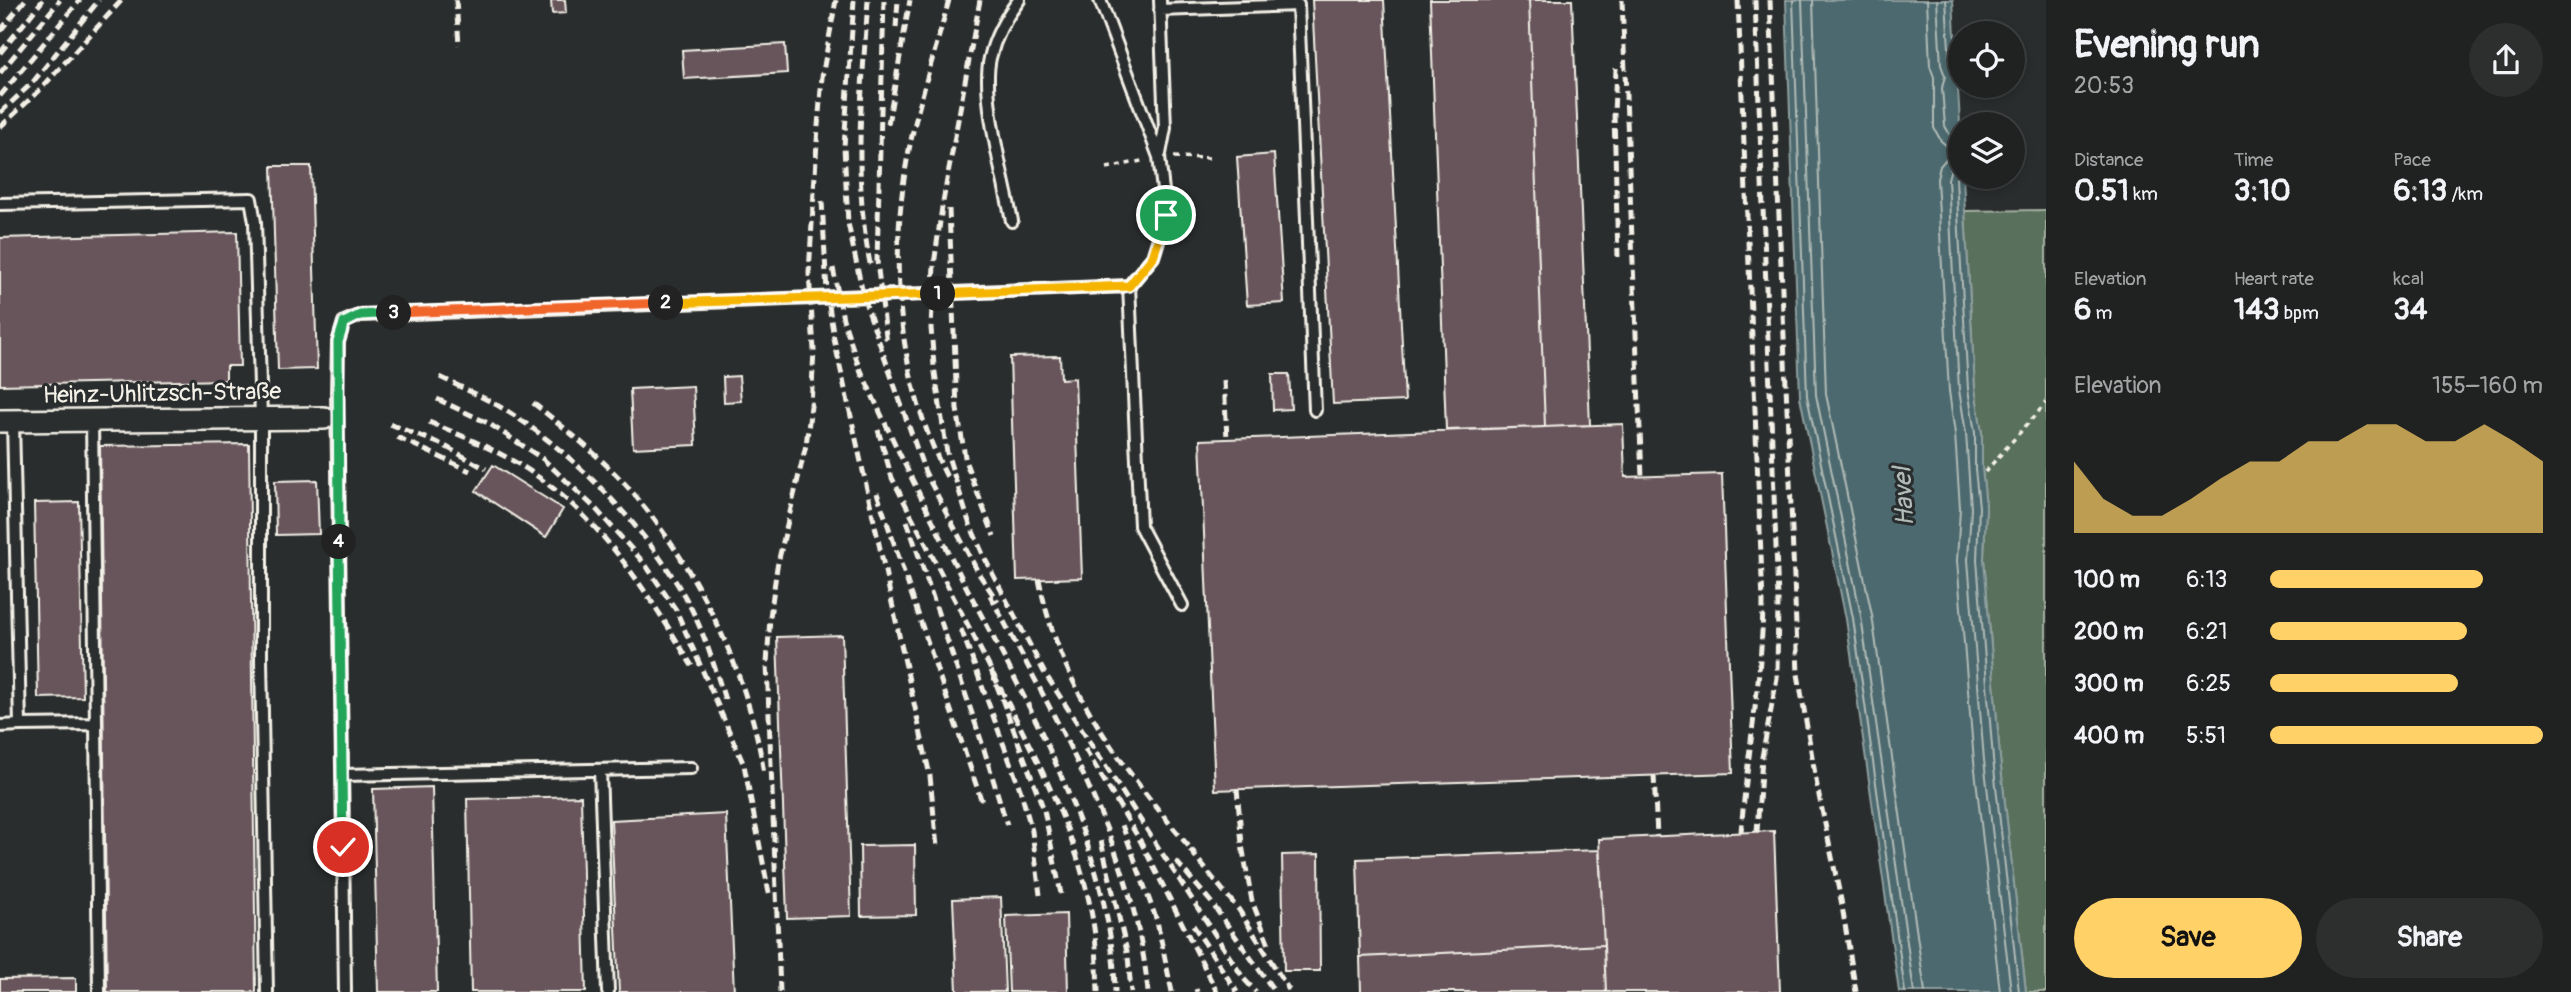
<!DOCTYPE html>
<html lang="en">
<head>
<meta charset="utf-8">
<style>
  :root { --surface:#202222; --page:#2d2f2f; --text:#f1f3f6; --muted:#a2a4a5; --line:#3d3f40; --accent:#ffd166 }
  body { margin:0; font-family:Pangolin,sans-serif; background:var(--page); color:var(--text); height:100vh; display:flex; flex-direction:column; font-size:26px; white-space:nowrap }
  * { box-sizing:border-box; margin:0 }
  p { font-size:23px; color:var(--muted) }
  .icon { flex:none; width:38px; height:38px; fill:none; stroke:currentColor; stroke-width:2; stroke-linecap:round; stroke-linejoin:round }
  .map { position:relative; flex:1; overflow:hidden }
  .drawer { display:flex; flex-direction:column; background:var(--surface); width:525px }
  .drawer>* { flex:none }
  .controls { position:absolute; left:1948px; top:21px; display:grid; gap:14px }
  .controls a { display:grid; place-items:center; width:77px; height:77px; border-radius:50%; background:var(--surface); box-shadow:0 4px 10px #0003,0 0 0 2px var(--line); font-size:35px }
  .pin { position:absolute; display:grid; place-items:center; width:60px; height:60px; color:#fff; margin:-30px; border:4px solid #fff; border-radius:50%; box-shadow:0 2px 7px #0007 }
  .km { position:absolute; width:35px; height:35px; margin:-18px; border-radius:50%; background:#222; color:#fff; font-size:19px; line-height:35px; text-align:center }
  .round { display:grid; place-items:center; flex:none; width:74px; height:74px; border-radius:37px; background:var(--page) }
  .summary { display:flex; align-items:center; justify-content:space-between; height:119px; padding:0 28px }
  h1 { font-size:38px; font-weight:800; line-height:52px }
  .figures { display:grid; grid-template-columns:repeat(3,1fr); gap:10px; height:119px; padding:7px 28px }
  .figures div { display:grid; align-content:center }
  .figures b { font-size:30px; font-weight:800 }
  .figures small { font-size:19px; font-weight:400 }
  .figures p { font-size:19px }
  .chart { height:196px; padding:14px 28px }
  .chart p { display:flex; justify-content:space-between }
  .chart svg { width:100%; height:126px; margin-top:7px; fill:var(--accent); opacity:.7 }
  .action { display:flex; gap:14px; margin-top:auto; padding:14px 28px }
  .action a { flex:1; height:80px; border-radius:42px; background:var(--accent); color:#111; font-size:28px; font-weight:800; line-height:80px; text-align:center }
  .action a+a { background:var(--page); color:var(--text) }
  ul { padding:0 28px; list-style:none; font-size:23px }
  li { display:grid; grid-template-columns:112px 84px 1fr; align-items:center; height:52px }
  li i { height:18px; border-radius:9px; background:var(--accent) }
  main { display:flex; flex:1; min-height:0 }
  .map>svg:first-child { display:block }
  .green { fill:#586f5b; stroke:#a6b0a2; stroke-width:2 }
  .water { fill:#4c696e; stroke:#8f9f9f; stroke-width:2 }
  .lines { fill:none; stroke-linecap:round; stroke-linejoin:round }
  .shore { stroke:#b1bbb7; stroke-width:2 }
  .building { fill:#67555c; stroke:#f4f1e8; stroke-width:2 }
  .lane-casing { stroke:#f4f1e8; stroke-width:16 }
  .street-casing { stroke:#f4f1e8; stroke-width:26 }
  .path { stroke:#f4f1e8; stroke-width:3.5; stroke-dasharray:5 5; stroke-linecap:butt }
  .lane { stroke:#2a2d2e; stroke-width:10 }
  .street { stroke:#2a2d2e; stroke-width:21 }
  .rail { stroke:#f4f1e8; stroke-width:5; stroke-dasharray:10 5; stroke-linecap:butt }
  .lane-bridge-casing { stroke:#f4f1e8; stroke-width:16; stroke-linecap:butt }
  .lane-bridge { stroke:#2a2d2e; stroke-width:10 }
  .split-1-casing { stroke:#fff; stroke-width:14 }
  .split-2-casing { stroke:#fff; stroke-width:14 }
  .split-3-casing { stroke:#fff; stroke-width:14 }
  .split-4-casing { stroke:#fff; stroke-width:14 }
  .split-5-casing { stroke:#fff; stroke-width:14 }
  .split-1 { stroke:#f5b400; stroke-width:9 }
  .split-2 { stroke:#f5b400; stroke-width:9 }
  .split-3 { stroke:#f0652b; stroke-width:9 }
  .split-4 { stroke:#22a559; stroke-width:9 }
  .split-5 { stroke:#22a559; stroke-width:9 }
  .labels { text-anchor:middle; stroke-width:6; stroke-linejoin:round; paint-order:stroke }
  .street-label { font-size:24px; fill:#f4f1e8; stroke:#2a2d2e }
  .water-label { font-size:26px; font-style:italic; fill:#b1bbb7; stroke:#2a2d2e }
</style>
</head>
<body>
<main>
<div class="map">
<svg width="2046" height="992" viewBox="0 0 2046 992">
  <rect width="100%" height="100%" fill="#2a2d2e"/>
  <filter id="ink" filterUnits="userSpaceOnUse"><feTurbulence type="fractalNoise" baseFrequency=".0143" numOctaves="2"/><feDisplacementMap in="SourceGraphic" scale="14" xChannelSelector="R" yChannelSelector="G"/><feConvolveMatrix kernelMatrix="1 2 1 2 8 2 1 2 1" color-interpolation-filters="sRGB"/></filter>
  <g filter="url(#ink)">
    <path class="green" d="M2046 210V992H2026L2000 758 1984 559 1986 507 1982 468V433L1975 389 1965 211Z"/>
    <path class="water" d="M1786 0H1953L1960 124V177H1963L1975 389 1982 433V468L1986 507 1984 559 2000 758 2026 992H1899L1846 619 1800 397Z"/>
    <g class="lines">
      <path class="shore" d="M1793 0 1807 396 1853 618 1905 992
        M1802 0 1816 395 1861 616 1914 992
        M1813 0 1826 394 1872 615 1925 992
        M1927 0 1930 66 1934 77V128L1941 141 1953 151 1940 166 1937 179 1949 391 1955 434 1960 508 1957 561 1974 761 2000 992
        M1937 0 1941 65 1945 76 1942 88 1945 126 1950 135 1960 140
        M1946 0 1950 65 1954 70 1960 72
        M1960 162 1951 168 1948 179 1959 390 1966 433 1971 508 1968 560 1984 760 2011 992
        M1960 171 1956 179 1968 389 1975 433V469L1979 507 1977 560 1993 759 2019 992"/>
    </g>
    <path class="building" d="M551 0H565L566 13 552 14Z
      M1312 0H1384L1405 401 1333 404Z
      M1430 0H1529L1545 427 1446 430Z
      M1529 0H1572L1590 425 1545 427Z
      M785 44 787 73 684 79 682 50Z
      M1274 154 1284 303 1247 305 1237 157Z
      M272 166H311L317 369 278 370Z
      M237 232 240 366H226V380L0 385V238Z
      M1060 356 1061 379 1075 378 1082 578 1017 580 1010 357Z
      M1272 374H1289L1291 409 1273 410Z
      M739 376 741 401 724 402 723 377Z
      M693 386 696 445 633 448 630 389Z
      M1623 424 1625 477 1722 474 1733 773 1215 790 1200 440Z
      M249 444 256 992H107L100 446Z
      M493 465 563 509 546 537 476 491Z
      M317 480 319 534 276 535 275 481Z
      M79 502 83 697 38 698 34 503Z
      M842 635 851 916 787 918 777 637Z
      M432 787 437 992H378L373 789Z
      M581 796 586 992H471L467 799Z
      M726 814 734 992H619L611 820Z
      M1774 831 1780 992H1606L1599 839Z
      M915 845 916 915 861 916 860 846Z
      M1599 850 1604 945 1360 957 1357 859Z
      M1319 854 1320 971H1284L1282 855Z
      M1001 897 1005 992H957L953 899Z
      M1066 914 1068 992H1009L1006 916Z
      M1604 945 1606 992H1361L1360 957Z
      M76 978V992H0V979Z"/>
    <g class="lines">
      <defs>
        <path id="lane" d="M1160 10 1298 5 1315 410
          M1160 154 1165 128 1160 0
          M0 204 251 199 255 222 261 418V659L267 992
          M1012 221C1004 180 981 97 990 58 995 36 1005 18 1019 0
          M1129 286 1140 526 1182 605
          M979 292 1129 286 1153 257 1166 215 1159 157 1100 0
          M92 420 96 724
          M20 725 96 724 99 992
          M0 726 20 725 13 421
          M600 770 608 992
          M342 775 691 768
          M345 992 337 392 338 342 344 322 360 315 786 299"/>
        <path id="street" d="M0 421 324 418"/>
      </defs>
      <use href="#lane" class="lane-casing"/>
      <use href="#street" class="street-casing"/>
      <path class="path" d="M1174 157 1211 158
        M1107 168 1146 160
        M1985 472 2046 403"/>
      <use href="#lane" class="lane"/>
      <use href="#street" class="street"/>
      <path class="rail" d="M456 0 459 45
        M854 0 844 147 848 223 864 299 925 472 979 574 998 602
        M868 0C862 90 852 179 871 268
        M884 0 877 261 887 344
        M949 0C938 41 925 82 915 123 886 239 893 374 949 481
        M980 0 942 207 934 265 931 328 934 366 947 453 969 522 985 559 1044 672 1244 979 1256 992
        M1622 0 1642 477
        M1738 0 1763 603C1762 680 1747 755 1741 832
        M1755 0 1778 599 1777 678 1762 757 1757 832
        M1770 0 1798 674 1817 786 1841 900 1856 992
        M896 28 898 0
        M0 31 25 0
        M0 53 43 0
        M1616 68 1614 114 1618 257
        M0 73 60 0
        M0 96 80 0
        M0 113 33 82 99 0
        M888 124 910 0
        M0 127 38 92 122 0
        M822 201 827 292 834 339 930 776 937 847
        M949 209 957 409 966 463 994 536
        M833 268 843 319 862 376
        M860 368C894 445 931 518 969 592 1032 710 1113 855 1115 992
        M440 377C462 388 486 398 507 411 576 454 653 535 691 608 706 638 716 671 726 703
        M1224 380 1227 439
        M437 399 488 423 543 459 595 508 645 564 676 610 744 765 769 893
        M533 403C565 428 597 454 625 484 694 561 749 671 764 774
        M429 422C465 437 502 452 534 474 604 522 649 595 692 666
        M390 424 443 445 486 469
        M878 430 892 478 991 670
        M397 437 470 471
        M877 493 983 805
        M907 521 983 746 1007 825
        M1039 579C1060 690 1125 771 1196 855
        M990 595C1055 720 1135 848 1148 992
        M961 629 1020 789 1032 831 1040 895
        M1085 749 1141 842 1217 992
        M1654 775 1657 836
        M1237 788 1242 845 1252 901 1270 947
        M1122 825 1157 921 1172 992
        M1101 841 1128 956 1131 992
        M1190 850 1239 910 1289 990
        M1176 861 1211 902 1275 992
        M1061 894 1044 810 991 670C1033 753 1080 834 1094 928 1097 949 1097 971 1098 992
        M1193 925 1237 992
        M1196 989 1197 992
        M780 992 767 664 770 617 777 567 806 445 811 406 814 350 809 273 818 126 822 77 836 0"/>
      <defs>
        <path id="lane-bridge" d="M786 299 979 292"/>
      </defs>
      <use href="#lane-bridge" class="lane-bridge-casing"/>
      <use href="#lane-bridge" class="lane-bridge"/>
    </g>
  </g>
  <g class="lines" filter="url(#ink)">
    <defs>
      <path id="split-1" d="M938 294 1129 286 1153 257 1166 215"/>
      <path id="split-2" d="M666 303 938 294"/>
      <path id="split-3" d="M394 313 666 303"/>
      <path id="split-4" d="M339 542 338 342 344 323 360 315 394 313"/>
      <path id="split-5" d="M339 542 343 847"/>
    </defs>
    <use href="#split-1" class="split-1-casing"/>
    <use href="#split-2" class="split-2-casing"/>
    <use href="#split-3" class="split-3-casing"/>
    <use href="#split-4" class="split-4-casing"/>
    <use href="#split-5" class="split-5-casing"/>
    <use href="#split-1" class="split-1"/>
    <use href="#split-2" class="split-2"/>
    <use href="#split-3" class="split-3"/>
    <use href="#split-4" class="split-4"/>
    <use href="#split-5" class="split-5"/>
  </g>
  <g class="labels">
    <g class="street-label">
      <text transform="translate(162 393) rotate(-1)" y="8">Heinz-Uhlitzsch-Straße</text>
    </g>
    <g class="water-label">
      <text transform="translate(1903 497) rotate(-93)" y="9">Havel</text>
    </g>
  </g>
</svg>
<div class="controls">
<a><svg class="icon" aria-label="locate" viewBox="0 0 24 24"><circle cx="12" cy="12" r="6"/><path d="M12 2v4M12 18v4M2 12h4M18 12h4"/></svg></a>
<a><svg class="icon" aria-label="layers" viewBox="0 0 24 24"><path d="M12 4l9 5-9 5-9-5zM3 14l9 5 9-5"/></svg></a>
</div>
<div class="pin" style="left:1166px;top:215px;background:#1e9e55"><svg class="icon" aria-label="arrive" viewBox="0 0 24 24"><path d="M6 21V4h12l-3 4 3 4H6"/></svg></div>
<div class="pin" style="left:343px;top:847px;background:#d93025"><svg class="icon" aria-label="check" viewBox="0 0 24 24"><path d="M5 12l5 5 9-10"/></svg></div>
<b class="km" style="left:938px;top:294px">1</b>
<b class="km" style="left:666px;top:303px">2</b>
<b class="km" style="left:394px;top:313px">3</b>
<b class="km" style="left:339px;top:542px">4</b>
</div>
<section class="drawer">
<div class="summary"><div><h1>Evening run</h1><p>20:53</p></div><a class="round"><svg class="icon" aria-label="share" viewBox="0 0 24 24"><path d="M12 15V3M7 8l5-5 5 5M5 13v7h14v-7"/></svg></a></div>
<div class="figures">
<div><p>Distance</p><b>0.51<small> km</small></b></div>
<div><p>Time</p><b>3:10</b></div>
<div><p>Pace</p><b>6:13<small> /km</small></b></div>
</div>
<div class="figures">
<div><p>Elevation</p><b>6<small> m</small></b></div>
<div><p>Heart rate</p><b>143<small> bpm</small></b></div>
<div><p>kcal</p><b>34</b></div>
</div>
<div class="chart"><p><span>Elevation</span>155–160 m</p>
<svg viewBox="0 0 160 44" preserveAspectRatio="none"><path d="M0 44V19L10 32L20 38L30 38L40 32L50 25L60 19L70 19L80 12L90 12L100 6L110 6L120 12L130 12L140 6L150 12L160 19V44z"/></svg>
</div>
<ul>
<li><b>100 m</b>6:13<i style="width:78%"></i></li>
<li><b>200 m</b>6:21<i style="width:72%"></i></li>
<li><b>300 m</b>6:25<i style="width:69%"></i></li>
<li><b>400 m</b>5:51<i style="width:100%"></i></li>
</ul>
<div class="action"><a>Save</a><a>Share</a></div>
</section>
</main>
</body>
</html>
